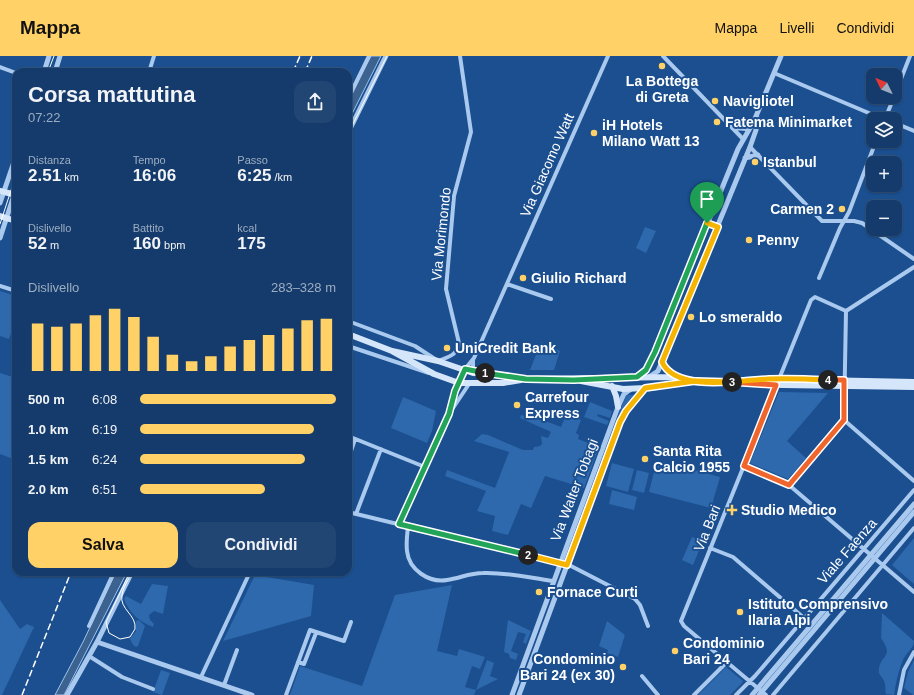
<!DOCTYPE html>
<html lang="it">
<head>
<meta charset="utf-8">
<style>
  :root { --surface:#143b6b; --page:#214673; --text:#f1f3f6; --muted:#9dadc1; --line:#33557e; --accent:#ffd166 }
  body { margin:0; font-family:Arial,sans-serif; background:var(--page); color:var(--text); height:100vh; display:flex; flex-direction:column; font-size:15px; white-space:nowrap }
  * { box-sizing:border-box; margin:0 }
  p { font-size:13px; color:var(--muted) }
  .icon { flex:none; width:22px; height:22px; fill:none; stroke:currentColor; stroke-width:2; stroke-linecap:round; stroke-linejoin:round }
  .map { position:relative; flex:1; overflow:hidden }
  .side { position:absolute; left:12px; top:12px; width:340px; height:508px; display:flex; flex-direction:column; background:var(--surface); border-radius:12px; box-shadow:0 1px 3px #0004,0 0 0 1px var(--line) }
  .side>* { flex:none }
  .needle { width:26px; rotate:313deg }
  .tools { position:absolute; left:866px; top:12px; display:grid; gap:8px }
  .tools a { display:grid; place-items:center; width:36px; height:36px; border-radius:8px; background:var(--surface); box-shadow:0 1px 3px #0004,0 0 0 1px var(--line); font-size:20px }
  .pin { position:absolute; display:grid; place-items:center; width:34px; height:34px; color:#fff; margin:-41px -17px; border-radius:50% 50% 50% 0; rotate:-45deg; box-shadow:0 0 4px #0007 }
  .pin .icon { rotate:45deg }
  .km { position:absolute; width:20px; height:20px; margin:-10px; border-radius:50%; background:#222; color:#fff; font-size:11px; line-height:20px; text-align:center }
  .round { display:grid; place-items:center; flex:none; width:42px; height:42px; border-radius:12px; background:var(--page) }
  .overview { display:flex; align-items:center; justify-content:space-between; height:68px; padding:0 16px }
  h1 { font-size:22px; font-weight:600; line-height:30px }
  .stats { display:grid; grid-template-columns:repeat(3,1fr); gap:6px; height:68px; padding:4px 16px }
  .stats div { display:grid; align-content:center }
  .stats b { font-size:17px; font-weight:600 }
  .stats small { font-size:11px; font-weight:400 }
  .stats p { font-size:11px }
  .chart { height:112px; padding:8px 16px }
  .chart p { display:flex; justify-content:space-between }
  .chart svg { width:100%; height:72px; margin-top:4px; stroke:var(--accent); stroke-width:6 }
  .primary-button { display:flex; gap:8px; margin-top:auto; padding:8px 16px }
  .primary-button a { flex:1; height:46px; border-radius:12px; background:var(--accent); color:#111; font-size:16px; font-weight:600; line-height:46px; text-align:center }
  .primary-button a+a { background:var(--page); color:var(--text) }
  ul { padding:0 16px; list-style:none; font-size:13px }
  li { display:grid; grid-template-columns:64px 48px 1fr; align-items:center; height:30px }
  li i { height:10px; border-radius:5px; background:var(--accent) }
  header { display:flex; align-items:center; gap:24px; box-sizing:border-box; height:56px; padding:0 20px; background:var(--accent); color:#111 }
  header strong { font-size:19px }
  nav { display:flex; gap:22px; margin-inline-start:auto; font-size:14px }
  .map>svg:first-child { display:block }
  .green { fill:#2e69ad }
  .water { fill:#3c6290; stroke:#9cc4f0 }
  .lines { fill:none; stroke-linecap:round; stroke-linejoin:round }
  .minor { stroke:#a9c9ee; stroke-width:4 }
  .tertiary { stroke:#a9c9ee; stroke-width:5 }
  .secondary { stroke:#d6e6fa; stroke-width:6 }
  .tram { stroke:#fff; stroke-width:1 }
  .rail { stroke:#fff; stroke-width:1.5; stroke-dasharray:7 3; stroke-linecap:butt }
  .split-1-casing { stroke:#fff; stroke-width:8 }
  .split-2-casing { stroke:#fff; stroke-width:8 }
  .split-3-casing { stroke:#fff; stroke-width:8 }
  .split-4-casing { stroke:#fff; stroke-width:8 }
  .split-5-casing { stroke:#fff; stroke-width:8 }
  .split-1 { stroke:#22a559; stroke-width:5 }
  .split-2 { stroke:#22a559; stroke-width:5 }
  .split-3 { stroke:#f5b400; stroke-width:5 }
  .split-4 { stroke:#f0652b; stroke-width:5 }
  .split-5 { stroke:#f5b400; stroke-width:5 }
  .poi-dot { fill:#ffd166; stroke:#1b4f8f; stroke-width:1.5 }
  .labels { text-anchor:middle; stroke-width:4; stroke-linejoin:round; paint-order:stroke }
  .poi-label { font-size:14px; font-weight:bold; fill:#fff; stroke:#1b4f8f; text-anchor:start }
  .street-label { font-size:14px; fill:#fff; stroke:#1b4f8f }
</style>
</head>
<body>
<header>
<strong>Mappa</strong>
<nav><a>Mappa</a><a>Livelli</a><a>Condividi</a></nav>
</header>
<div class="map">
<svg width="914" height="639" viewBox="0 0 914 639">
  <rect width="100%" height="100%" fill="#1b4f8f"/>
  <path class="green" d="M645 171 656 175 646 197 636 192Z
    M0 235 16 240V262L9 283 0 280Z
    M541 286 560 295 554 314H530Z
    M0 317 16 322V404L0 398Z
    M779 336 828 337 787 385 806 402 788 423 750 407Z
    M627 339H635L622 355 617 365 567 496 623 347Z
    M403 341 436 355 432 375 427 387 391 372Z
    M590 346 612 355 610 362 598 358 597 360 609 365 607 369 584 361Z
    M525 357 561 371 567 357 581 364 576 377 579 379 578 383 599 391 584 432 545 420 531 452 521 448 508 479 492 475 495 460 477 455 486 435 445 420 447 414 495 432 509 396 474 385 482 378 488 379 523 394H533L534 391 540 390 542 388 541 380 548 382 551 376 520 362 521 359 525 360Z
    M657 404 720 421 711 452 649 436Z
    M612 407 634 413 628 436 606 430Z
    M637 414 649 417 644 437 632 434Z
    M612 434 637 441 634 454 609 448Z
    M692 481 703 485 693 509 682 504Z
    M914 482V528L892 509Z
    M255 519 314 529 311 560 223 585Z
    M152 528 168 530 163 558 154 555 149 559 150 564 154 568 153 571C140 566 129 557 124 543L126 540 141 548Z
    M452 529 437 595 457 600 459 593 485 601 480 613 472 610 465 631 476 634 487 604 494 607 490 620 498 623 476 634 474 639H290L300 610 362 630 395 539Z
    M0 544 20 573 27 568 34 571 2 639H0Z
    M882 557 914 585C914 592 906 597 903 604 898 616 896 626 894 639L886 638C885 634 886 629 884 625 883 622 880 620 879 617 877 599 896 603 881 582Z
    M139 564 145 570 138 590 136 591 133 589 130 583 136 575V565Z
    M508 564 531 575 526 588 523 586 526 578 518 576 511 595 518 598 516 604 510 602 509 598 504 596Z
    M607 565 625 579 618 601 607 597 608 594 599 590Z
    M914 604V639H913L904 632 908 616Z
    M726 611 743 625 742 627 730 639H698Z
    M161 614 170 617 162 639 153 636Z"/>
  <path class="water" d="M371 0H381L348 66V44Z
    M116 516H127L64 639H55L83 586Z"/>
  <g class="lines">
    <path class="minor" d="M663 0 743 83
      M0 11 16 17
      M149 16 154 0
      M774 17 883 63
      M895 38 910 0
      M348 43 369 0
      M885 63 894 41
      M895 67 914 75
      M734 72 746 73 751 68
      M750 91 822 165H854L862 167 914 203
      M707 167 718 171
      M819 222 840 172 849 156 876 85
      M507 228 551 243
      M0 230 16 235
      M846 255 914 211
      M348 265 415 290 438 305C448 301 458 299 459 287L446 233 454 140 471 76 460 0
      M348 290 429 317
      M473 304V317
      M465 313 474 302 608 0
      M451 355 469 328
      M844 364 914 425
      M348 380 425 411
      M348 404 355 383
      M744 410 789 429 914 536
      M789 429 844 364 846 255
      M348 456 571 510 635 543 640 549 648 570
      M356 458 381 393
      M399 468 449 358 459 327
      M408 471C407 479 406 487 407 495 409 514 429 527 447 524 460 522 470 517 483 517 507 516 530 522 553 525
      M710 492 733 501 804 562
      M89 570 114 516
      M89 600 122 621 153 633
      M298 606 304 608 316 577
      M642 620 658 639
      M201 621 250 516
      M224 629 237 594
      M286 639 310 574 344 585 351 566
      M694 639 727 606
      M736 639 755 620 914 434
      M766 639 684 570 681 565 811 244 815 241 846 255
      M773 639 914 472
      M899 639 904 614 914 596"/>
    <path class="tertiary" d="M44 16 49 0
      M55 16 60 0
      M348 77 386 0
      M745 102 758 99
      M0 147 16 100
      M0 182 16 133
      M637 321 646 314 655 296 738 93 754 65 781 0
      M649 321 658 315 750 91 756 74 757 62
      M97 586 252 639
      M67 639 97 586 132 516
      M512 639 618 351 624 338 631 333
      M519 639 620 366 626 355 645 332
      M752 639 914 448
      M759 639 914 456"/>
    <path class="secondary" d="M0 135 16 139
      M0 160 16 165
      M348 278 392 295 434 318 459 327H503L521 324
      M392 295 438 305 473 317 495 318 526 323 675 321 695 325 723 326 769 323 914 326
      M662 306 666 313 675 321
      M581 325 623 333 645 332 690 326
      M459 327 465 313
      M750 327 782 329 914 331
      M612 330 616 340 618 351"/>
    <path class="tram" d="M48 16 54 0
      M348 78 387 0
      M0 168 16 119
      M130 516 106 566 109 577 120 583 130 581 135 573C137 559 119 553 122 539 123 531 129 523 132 516"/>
    <path class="rail" d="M293 16 300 0
      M305 16 312 0
      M22 639 71 516"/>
  </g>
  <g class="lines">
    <defs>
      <path id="split-1" d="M485 317 526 323 574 324 637 321 646 314 655 296 707 167"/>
      <path id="split-2" d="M485 317 465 313 455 335 449 358 399 468 528 499"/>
      <path id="split-3" d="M528 499 567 509 620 366 626 355 645 332 695 325 732 326"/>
      <path id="split-4" d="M732 326 776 329 744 410 789 429 844 364V324H828"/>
      <path id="split-5" d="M707 167 718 171 664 301 662 306C676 337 742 324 769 323 788 322 808 323 828 324"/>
    </defs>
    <use href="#split-1" class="split-1-casing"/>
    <use href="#split-2" class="split-2-casing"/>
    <use href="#split-3" class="split-3-casing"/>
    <use href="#split-4" class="split-4-casing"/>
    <use href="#split-5" class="split-5-casing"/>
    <use href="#split-1" class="split-1"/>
    <use href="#split-2" class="split-2"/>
    <use href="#split-3" class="split-3"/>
    <use href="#split-4" class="split-4"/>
    <use href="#split-5" class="split-5"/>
  </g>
  <g class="poi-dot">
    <circle cx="662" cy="10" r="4"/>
    <circle cx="715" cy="45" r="4"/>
    <circle cx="717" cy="66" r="4"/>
    <circle cx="594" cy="77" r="4"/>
    <circle cx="755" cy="106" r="4"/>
    <circle cx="842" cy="153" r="4"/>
    <circle cx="749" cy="184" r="4"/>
    <circle cx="523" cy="222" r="4"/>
    <circle cx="691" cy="261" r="4"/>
    <circle cx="447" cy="292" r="4"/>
    <circle cx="517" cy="349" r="4"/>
    <circle cx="645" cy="403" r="4"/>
    <path d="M730 448h4v4h4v4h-4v4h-4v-4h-4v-4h4z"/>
    <circle cx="539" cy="536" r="4"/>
    <circle cx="740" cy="556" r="4"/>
    <circle cx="675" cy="595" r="4"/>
    <circle cx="623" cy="611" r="4"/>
  </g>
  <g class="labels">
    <g class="poi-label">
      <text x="662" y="30" text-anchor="middle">La Bottega<tspan x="662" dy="16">di Greta</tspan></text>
      <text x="723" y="50">Navigliotel</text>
      <text x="725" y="71">Fatema Minimarket</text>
      <text x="602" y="74">iH Hotels<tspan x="602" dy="16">Milano Watt 13</tspan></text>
      <text x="763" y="111">Istanbul</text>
      <text x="834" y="158" text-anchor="end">Carmen 2</text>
      <text x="757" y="189">Penny</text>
      <text x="531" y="227">Giulio Richard</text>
      <text x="699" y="266">Lo smeraldo</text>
      <text x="455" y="297">UniCredit Bank</text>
      <text x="525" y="346">Carrefour<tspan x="525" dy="16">Express</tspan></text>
      <text x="653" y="400">Santa Rita<tspan x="653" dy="16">Calcio 1955</tspan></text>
      <text x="741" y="459">Studio Medico</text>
      <text x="547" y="541">Fornace Curti</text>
      <text x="748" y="553">Istituto Comprensivo<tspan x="748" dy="16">Ilaria Alpi</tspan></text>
      <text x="683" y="592">Condominio<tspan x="683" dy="16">Bari 24</tspan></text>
      <text x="615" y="608" text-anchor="end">Condominio<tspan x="615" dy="16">Bari 24 (ex 30)</tspan></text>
    </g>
    <g class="street-label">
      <text transform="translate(547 109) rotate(-66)" y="5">Via Giacomo Watt</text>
      <text transform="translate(441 178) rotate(-84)" y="5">Via Morimondo</text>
      <text transform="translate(574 434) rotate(-69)" y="5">Via Walter Tobagi</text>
      <text transform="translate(707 472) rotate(-68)" y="5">Via Bari</text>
      <text transform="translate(847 495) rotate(-49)" y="5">Viale Faenza</text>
    </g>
  </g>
</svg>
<div class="tools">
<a><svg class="needle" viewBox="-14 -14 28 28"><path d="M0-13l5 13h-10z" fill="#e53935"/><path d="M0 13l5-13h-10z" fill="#9dadc1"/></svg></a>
<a><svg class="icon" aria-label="layers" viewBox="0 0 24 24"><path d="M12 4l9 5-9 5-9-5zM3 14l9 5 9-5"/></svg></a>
<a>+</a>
<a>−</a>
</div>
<div class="pin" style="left:707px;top:167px;background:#1e9e55"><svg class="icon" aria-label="arrive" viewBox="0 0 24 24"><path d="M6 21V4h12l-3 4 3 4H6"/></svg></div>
<b class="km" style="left:485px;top:317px">1</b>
<b class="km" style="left:528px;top:499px">2</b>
<b class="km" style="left:732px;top:326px">3</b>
<b class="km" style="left:828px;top:324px">4</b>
<section class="side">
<div class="overview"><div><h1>Corsa mattutina</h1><p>07:22</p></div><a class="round"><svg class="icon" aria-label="share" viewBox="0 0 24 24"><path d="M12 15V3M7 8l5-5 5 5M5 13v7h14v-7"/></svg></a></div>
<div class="stats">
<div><p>Distanza</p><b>2.51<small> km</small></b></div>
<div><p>Tempo</p><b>16:06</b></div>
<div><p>Passo</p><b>6:25<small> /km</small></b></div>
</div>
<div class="stats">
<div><p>Dislivello</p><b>52<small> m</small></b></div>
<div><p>Battito</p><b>160<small> bpm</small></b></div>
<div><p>kcal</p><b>175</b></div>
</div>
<div class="chart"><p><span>Dislivello</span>283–328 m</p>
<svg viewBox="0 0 160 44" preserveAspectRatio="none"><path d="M5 44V15M15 44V17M25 44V15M35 44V10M45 44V6M55 44V11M65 44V23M75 44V34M85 44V38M95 44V35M105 44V29M115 44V25M125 44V22M135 44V18M145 44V13M155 44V12"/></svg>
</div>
<ul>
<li><b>500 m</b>6:08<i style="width:100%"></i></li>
<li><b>1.0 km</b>6:19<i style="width:89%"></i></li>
<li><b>1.5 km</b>6:24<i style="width:84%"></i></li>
<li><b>2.0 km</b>6:51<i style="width:64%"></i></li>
</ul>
<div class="primary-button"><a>Salva</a><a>Condividi</a></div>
</section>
</div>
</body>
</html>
